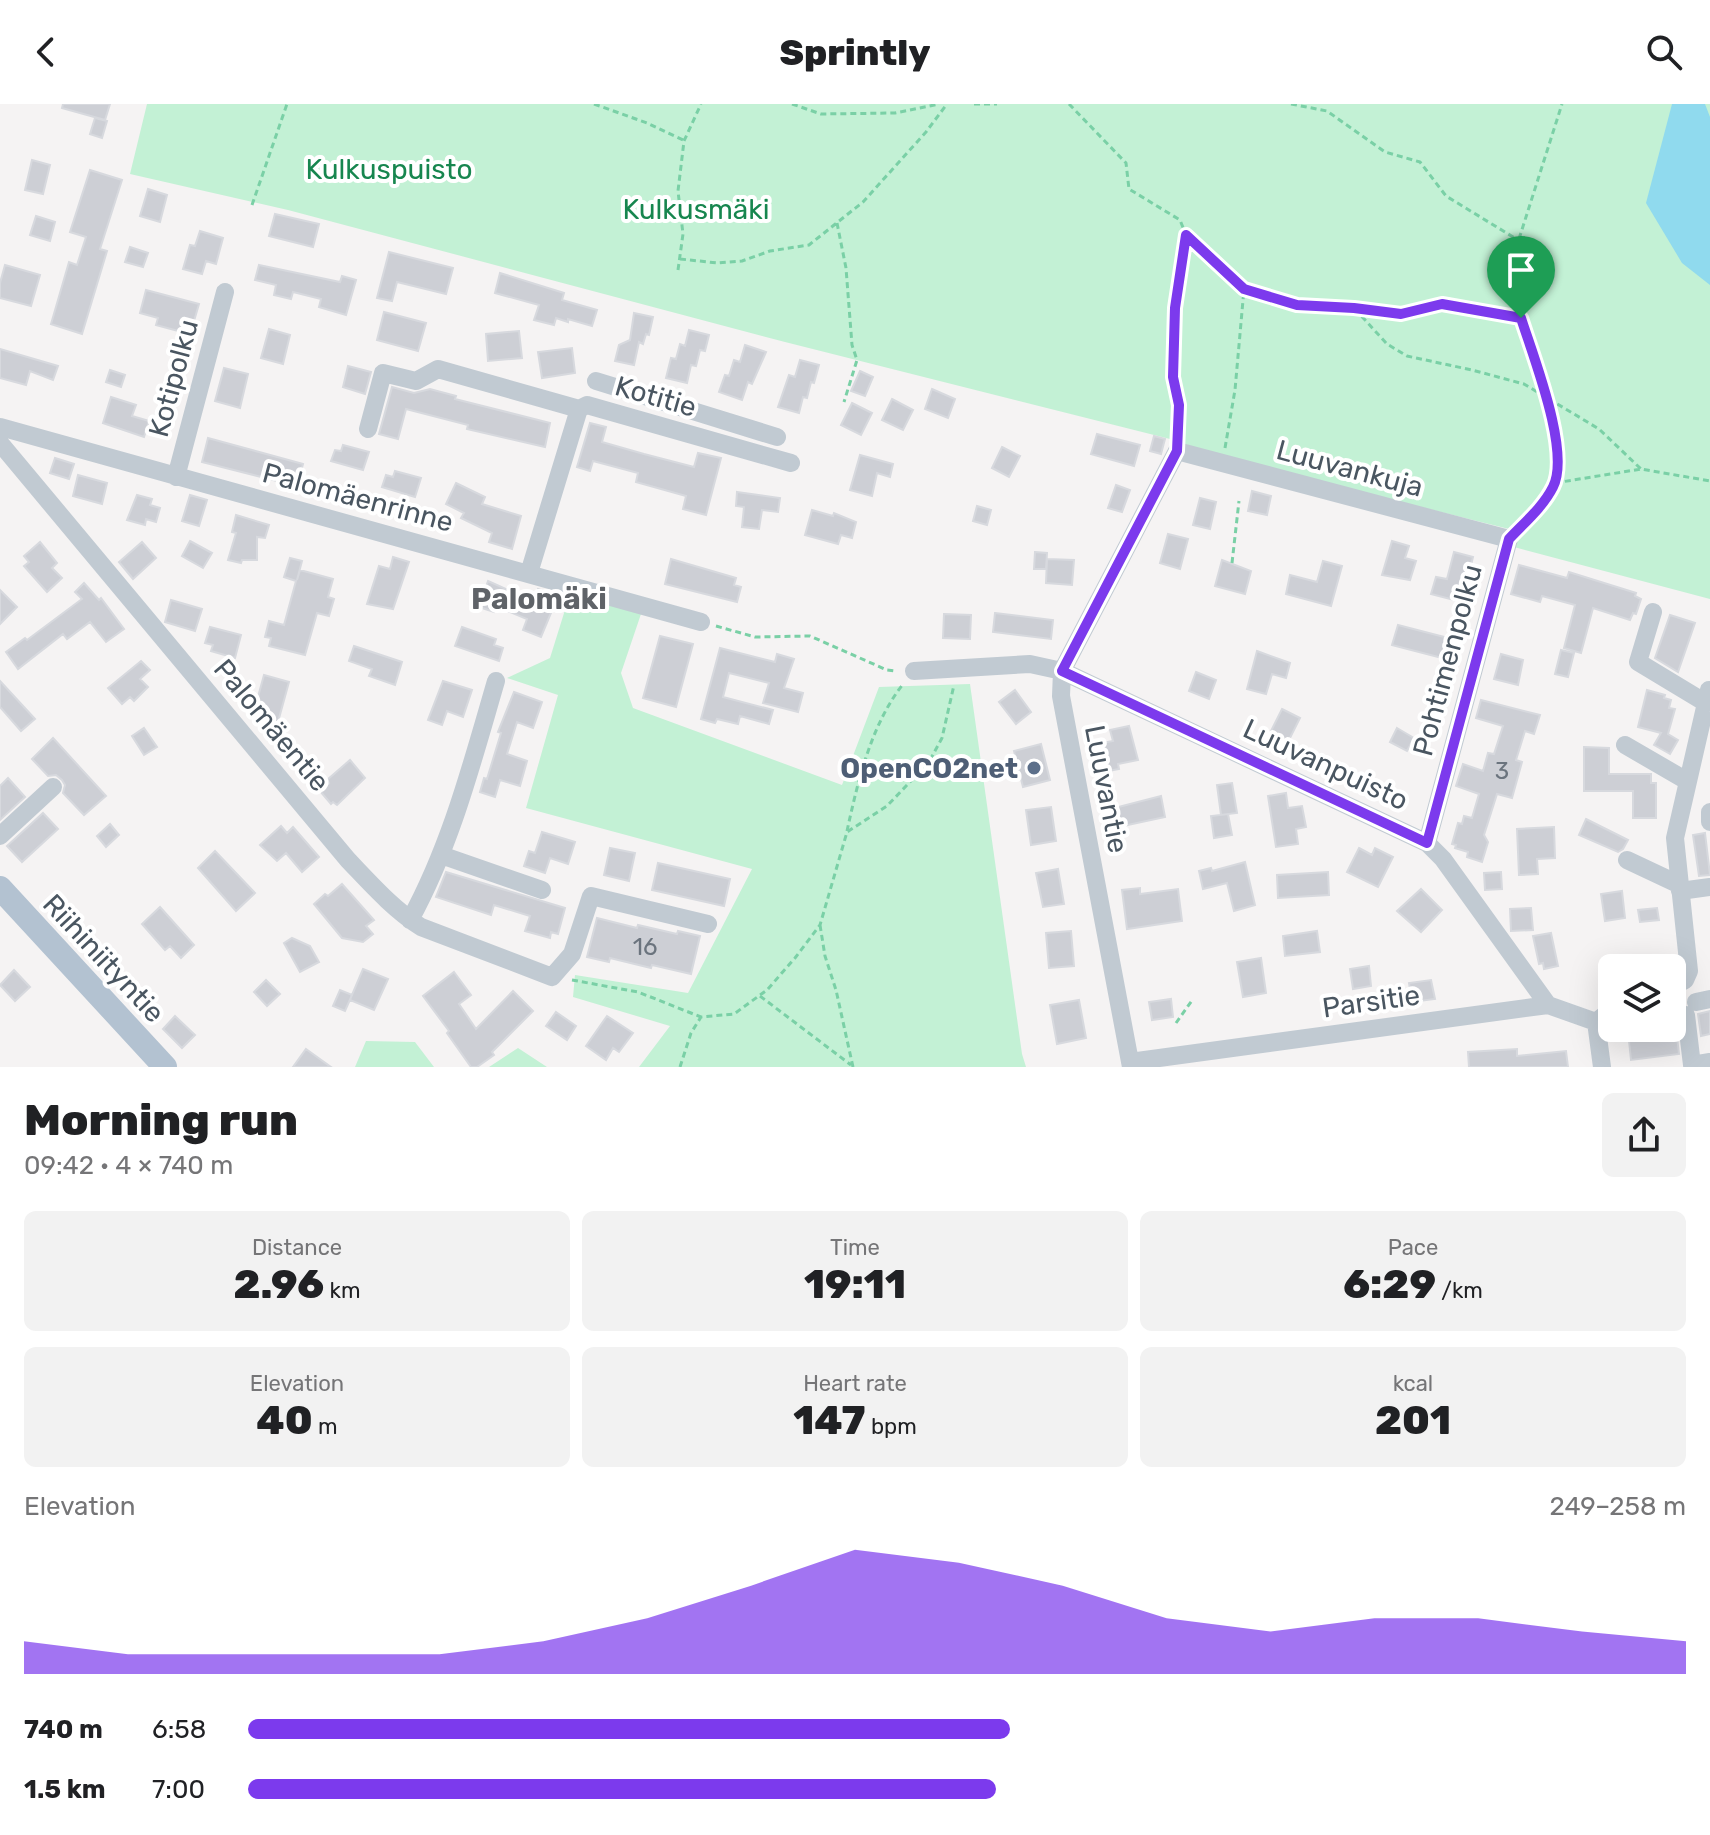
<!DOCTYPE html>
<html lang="en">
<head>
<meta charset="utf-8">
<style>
  :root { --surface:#fff; --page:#f2f2f2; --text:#202124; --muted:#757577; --accent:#7c3aed }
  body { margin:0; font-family:Rubik,sans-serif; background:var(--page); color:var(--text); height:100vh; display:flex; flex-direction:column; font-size:30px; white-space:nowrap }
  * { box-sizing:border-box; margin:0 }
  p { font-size:26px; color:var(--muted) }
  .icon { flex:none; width:44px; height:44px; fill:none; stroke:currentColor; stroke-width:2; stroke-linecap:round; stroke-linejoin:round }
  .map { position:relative; height:963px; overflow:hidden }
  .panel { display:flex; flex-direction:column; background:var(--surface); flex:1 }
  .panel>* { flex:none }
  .controls { position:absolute; left:1598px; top:850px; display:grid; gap:16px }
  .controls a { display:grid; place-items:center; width:88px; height:88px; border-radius:12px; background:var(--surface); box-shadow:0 8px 32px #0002; font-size:40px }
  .pin { position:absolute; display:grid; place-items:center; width:68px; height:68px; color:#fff; margin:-82px -34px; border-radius:50% 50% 50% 0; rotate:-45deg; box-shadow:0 0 8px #0007 }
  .pin .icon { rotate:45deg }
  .round { display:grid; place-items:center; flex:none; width:84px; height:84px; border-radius:12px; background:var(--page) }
  .head { display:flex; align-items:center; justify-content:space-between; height:136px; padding:0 24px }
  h1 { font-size:44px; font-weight:800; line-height:60px }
  .figures { display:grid; grid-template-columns:repeat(3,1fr); gap:12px; height:136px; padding:8px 24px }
  .figures div { display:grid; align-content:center; border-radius:12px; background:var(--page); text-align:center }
  .figures b { font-size:40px; font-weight:800 }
  .figures small { font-size:22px; font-weight:400 }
  .figures p { font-size:22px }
  .chart { height:224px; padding:16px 24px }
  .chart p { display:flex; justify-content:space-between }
  .chart svg { width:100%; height:144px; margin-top:8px; fill:var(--accent); opacity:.7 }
  ul { padding:0 24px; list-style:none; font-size:26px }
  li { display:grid; grid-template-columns:128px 96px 1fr; align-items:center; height:60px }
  li i { height:20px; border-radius:10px; background:var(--accent) }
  header { display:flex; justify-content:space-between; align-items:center; height:104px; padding:0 24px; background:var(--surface); font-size:36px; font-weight:800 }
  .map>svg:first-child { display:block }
  .green { fill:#c3f1d5 }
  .water { fill:#90daee }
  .building { fill:#cdcfd5; stroke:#d7d9de; stroke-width:2 }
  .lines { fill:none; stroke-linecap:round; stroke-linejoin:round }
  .path { stroke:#7ad0a6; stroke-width:3; stroke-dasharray:6 4; stroke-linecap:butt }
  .minor { stroke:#c1cad2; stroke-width:18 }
  .major { stroke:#b3c2d1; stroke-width:24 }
  .route-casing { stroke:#fff; stroke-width:16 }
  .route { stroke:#7c3aed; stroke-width:10 }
  .service-dot { fill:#5c6f8a; stroke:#fff; stroke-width:3 }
  .labels { text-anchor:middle; stroke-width:8; stroke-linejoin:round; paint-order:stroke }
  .number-label { font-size:24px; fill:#6b747e }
  .park-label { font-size:28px; fill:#17864f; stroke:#fff }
  .street-label { font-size:28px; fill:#4a5661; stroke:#fff }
  .service-label { font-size:28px; font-weight:bold; fill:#4e5e75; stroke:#fff; text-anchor:end }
  .neighbourhood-label { font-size:30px; font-weight:bold; fill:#5f6368; stroke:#fff }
</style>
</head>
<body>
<header><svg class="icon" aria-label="back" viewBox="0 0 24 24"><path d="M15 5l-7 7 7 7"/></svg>Sprintly<svg class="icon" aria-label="search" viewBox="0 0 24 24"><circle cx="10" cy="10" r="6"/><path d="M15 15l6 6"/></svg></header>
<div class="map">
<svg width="1710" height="963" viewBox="0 0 1710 963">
  <rect width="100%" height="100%" fill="#f5f3f3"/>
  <path class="green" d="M147 0H1710V495L1514 443 1517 427 1232 356 1170 335 785 238 288 106 130 70Z
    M570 490 642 507 621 569 633 604 842 681 879 583 970 580 1022 950 1026 963H639L670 922 573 893 575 871 688 889 752 765 526 704 558 591 507 574 550 554Z
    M366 937 415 938 434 963H355Z
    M518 944 547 963H489Z"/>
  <path class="water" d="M1672 0H1705L1710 13V181L1682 159 1646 99Z"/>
  <path class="building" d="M63 0H110L105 16 62 4Z
    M95 14 107 17 102 34 90 30Z
    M32 56 50 61 43 90 25 86Z
    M90 66 122 76 100 145 107 147 82 230 51 220 69 158 77 161 86 133 70 128Z
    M148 85 167 91 160 118 140 112Z
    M275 110 319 120 313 143 269 132Z
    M36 112 55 118 50 137 30 131Z
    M200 127 223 134 216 160 206 157 202 170 183 165 190 141 195 142Z
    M130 143 148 149 143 163 125 158Z
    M389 148 453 164 446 190 397 178 392 197 377 194Z
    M5 161 40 171 31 202 0 194V179Z
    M259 161 340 178 342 172 356 176 346 211 319 203 321 195 293 188 291 195 274 191 276 181 255 176Z
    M500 169 564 189 562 196 597 206 592 222 568 215V218L556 214 554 221 534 216 539 201 495 189Z
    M146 186 199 200 192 224 184 221 182 228 156 221 158 214 140 209Z
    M384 208 426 219 418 247 377 236Z
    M634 209 653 213 649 231 646 230 643 240 639 238 634 261 615 257 619 241 630 236Z
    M269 225 290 231 283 260 261 254Z
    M689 226 709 231 705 247 700 246 696 262 691 261 687 279 666 274 671 254 676 255 680 240 685 242Z
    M519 227 522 254 488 257 486 230Z
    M745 241 766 248 752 280 748 278 742 296 719 288 725 271 729 272 734 256 740 258Z
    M572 244 575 269 542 274 538 248Z
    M0 245 58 262 53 276 30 267 26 281 0 274Z
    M800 256 819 261 814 279 811 278 807 294 803 293 799 309 778 303 789 271 795 273Z
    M348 262 371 268 365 290 343 283Z
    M224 264 248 270 240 304 215 297Z
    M110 266 125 271 121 283 106 278Z
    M860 267 873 273 865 292 851 287Z
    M392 283 414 289 430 285 456 292 455 295 550 319 545 343 467 325 468 321 406 305 398 335 379 330Z
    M932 285 955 295 948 314 925 305Z
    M111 293 136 301 132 312 149 317 144 333 103 319Z
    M892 295 913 306 903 326 882 316Z
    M852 299 872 309 861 331 841 321Z
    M590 319 606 323 602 338 644 350 694 363 698 349 721 354 706 411 683 405 686 392 636 378 638 369 593 357 590 367 577 363Z
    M1097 330 1140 341 1134 362 1091 350Z
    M1154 332 1165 335 1161 350 1150 347Z
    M208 334 303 360 297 382 202 358Z
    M343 341 369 348 363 366 331 357 335 346 341 347Z
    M1002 343 1020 352 1009 373 992 364Z
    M860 351 893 360 890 373 877 369 872 392 850 386Z
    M55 354 74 360 69 375 50 369Z
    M395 367 421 374 415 393 382 383 386 371 393 373Z
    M78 371 107 379 102 400 73 392Z
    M456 379 485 393 482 400 521 412 512 445 489 438 492 429 461 414 464 409 446 400Z
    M1116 381 1130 386 1122 408 1108 404Z
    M1252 387 1271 392 1267 411 1248 407Z
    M737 388 780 394 778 408 762 406 759 425 742 423 744 403 736 402Z
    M137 391 152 395 150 401 160 404 156 418 146 415 145 421 127 416Z
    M190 391 207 396 199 422 182 417Z
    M1200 394 1216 398 1210 425 1193 421Z
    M977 402 991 406 987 421 973 417Z
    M812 406 833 412 834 409 856 418 852 434 841 431 838 440 805 431Z
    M236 411 269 421 265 434 257 433V456H242L241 459 228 456 236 429 232 428Z
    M1168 430 1188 435 1180 465 1160 459Z
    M190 437 212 449 203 464 182 452Z
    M1392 437 1409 442 1405 454 1416 457 1410 476 1382 471Z
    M40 438 57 459 52 464 62 474 47 488 24 462 29 458 24 452Z
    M142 438 156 454 133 475 119 458Z
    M1035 448 1047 449 1046 465H1034Z
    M1454 448 1473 453 1466 482 1470 483 1466 499 1431 490 1436 473 1447 475Z
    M393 453 409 458 393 505 367 500 379 462 390 465Z
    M290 454 302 457 297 476 300 466 333 475 328 493 334 495 329 512 317 509 305 551 269 542 271 534 265 533 269 517 284 521 296 477 284 473Z
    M671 455 736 474 734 481 741 483 737 498 665 480Z
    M1047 455 1074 456 1072 481 1046 479Z
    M1222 456 1251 467 1245 490 1215 482Z
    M1323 457 1342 462 1331 502 1286 490 1290 471 1317 478Z
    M1519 461 1567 474 1569 468 1636 489 1635 492 1641 495 1636 510 1633 509 1630 516 1593 504 1581 549 1564 544 1575 501 1542 492 1540 498 1511 490Z
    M488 477 533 497 538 485 558 492 541 533 523 526 527 515 495 502 494 508 479 503Z
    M84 479 99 496 101 494 124 525 106 538 90 518 67 535 63 530 18 565 6 548 25 534 27 536 82 495 75 488Z
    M0 486 17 503 0 520Z
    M171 496 202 505 195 527 165 518Z
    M995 509 1053 516 1051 535 993 528Z
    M944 510 971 511 970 535 943 534Z
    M1670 511 1695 519 1678 568 1655 554Z
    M1398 521 1452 535 1446 555 1392 541Z
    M210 523 241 531 235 554 211 547 213 541 205 539Z
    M462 523 496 535 494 541 503 544 499 557 455 542Z
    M660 532 693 540 676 603 643 594Z
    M354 542 402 558 395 581 369 572 372 565 349 557Z
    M720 544 775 558 777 550 794 555 784 584 803 589 798 608 763 599 769 579 729 569 723 593 773 606 769 620 740 612 738 620 717 615 715 619 701 615Z
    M1561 546 1574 549 1568 573 1555 570Z
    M1257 547 1290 559 1286 574 1272 570 1266 590 1247 585Z
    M1501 550 1523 556 1518 581 1494 575Z
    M141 557 150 566 140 575 148 583 134 597 130 593 122 600 108 584Z
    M1196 568 1216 576 1209 595 1189 587Z
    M264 571 289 578 278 618 253 611Z
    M0 577 35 615 21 627 0 603Z
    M443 577 472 586 463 613 447 607 442 621 428 616Z
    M1015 586 1031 608 1016 620 999 598Z
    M1647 586 1665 591 1664 594 1671 596 1669 604 1675 605 1668 630 1678 636 1670 650 1654 641 1661 629 1638 623Z
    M514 588 542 598 533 624 517 618 507 650 527 657 520 682 500 676 495 693 480 688 484 674 487 675 501 629 498 628Z
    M1481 596 1540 611 1534 630 1525 627 1516 656 1522 658 1512 694 1497 690 1484 731 1488 738 1482 758 1467 753 1468 748 1455 744 1456 741 1452 740 1458 719 1462 720 1464 712 1472 714 1479 690 1456 682 1463 660 1483 667 1488 649 1494 650 1503 622 1476 614Z
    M1282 605 1300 614 1288 638 1270 629Z
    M1129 622 1138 656 1118 660 1119 665 1103 668 1097 640 1113 637 1110 626Z
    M144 624 157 643 144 651 132 632Z
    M1397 624 1414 634 1407 647 1390 638Z
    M53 634 106 692 84 711 63 689 65 681 62 676 56 671 48 672 32 655Z
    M1041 640 1050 676 1023 683 1014 647Z
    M1584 643 1609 644V670H1651V679H1656V714H1633V687H1584Z
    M350 656 365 674 337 701 333 698 331 700 320 687 329 679 327 676Z
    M8 674 25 693 0 716V682Z
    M1232 679 1237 709 1221 711 1217 681Z
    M1286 689 1288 704 1302 702 1306 723 1296 725 1298 740 1276 743 1268 692Z
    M1161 692 1165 713 1123 722 1124 726 1108 730 1103 707Z
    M1051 703 1056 737 1031 741 1026 706Z
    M43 709 58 725 22 758 7 742Z
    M1228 710 1232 731 1214 734 1211 712Z
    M1586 715 1628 736 1623 745 1618 748 1579 731Z
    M110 720 119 731 106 743 97 732Z
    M281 722 287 729 293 723 319 753 302 768 286 749 277 757 260 741Z
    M1554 723 1555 754 1537 755 1538 770 1519 771 1517 725Z
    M542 728 575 738 568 760 550 754 545 769 524 762 529 747 535 749Z
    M1705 729 1710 771 1699 772 1693 731Z
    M610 744 635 749 629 777 604 771Z
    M1359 744 1372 751 1375 744 1393 753 1378 783 1347 768Z
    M215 747 255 789 236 807 198 764Z
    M1245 758 1255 801 1234 807 1227 779 1203 785 1199 767 1211 764 1212 767Z
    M658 759 730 775 724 802 652 786Z
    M1058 765 1064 800 1043 803 1036 769Z
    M446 768 565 804 558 830 551 828 550 834 525 827 530 812 494 801 491 811 436 793Z
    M1328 768 1329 791 1278 794 1277 771Z
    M1501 768 1502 785 1485 786 1484 769Z
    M342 780 374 816 366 822 373 830 363 838 342 834 314 800 325 790 328 792Z
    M1140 784V790L1178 785 1182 817 1127 825 1122 786Z
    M1421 785 1442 806 1421 828 1397 807Z
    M1622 787 1625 814 1605 817 1601 790Z
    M160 803 194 841 181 854 170 842 165 846 142 820Z
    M1531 804 1533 826 1511 827 1510 805Z
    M1657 804 1659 816 1640 818 1638 806Z
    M597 814 637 824 638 821 677 830 678 827 700 832 691 870 652 861 651 864 610 854 609 858 587 853Z
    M1071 827 1074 862 1049 864 1046 829Z
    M1317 827 1320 848 1285 852 1283 832Z
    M1551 829 1558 862 1544 865 1543 859 1539 860 1533 832Z
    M292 834 310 842 319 858 300 868 284 839Z
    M1261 854 1266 889 1243 893 1237 858Z
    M1369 862 1371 882 1353 885 1350 865Z
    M363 865 388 875 374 906 350 896 352 891 345 907 333 902 340 886 352 891Z
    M14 866 30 883 15 897 0 881Z
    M454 868 471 891 459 900 476 925 513 887 533 907 492 948 494 951 477 963H471L447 929 449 927 423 892Z
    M266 876 280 890 267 902 254 888Z
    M1431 876 1435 895 1412 898 1409 879Z
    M1171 895 1173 913 1152 916 1149 898Z
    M1079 896 1086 934 1057 940 1050 901Z
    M1710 907V930L1701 932 1698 910Z
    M556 908 576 922 567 936 546 922Z
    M175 912 195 931 182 944 163 925Z
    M607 912 633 929 619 948 613 944 606 956 586 942Z
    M1653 924 1676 925 1679 950 1631 956 1628 927Z
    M306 945 331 963H293Z
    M1517 945V952L1566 947 1568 963H1469L1468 948Z"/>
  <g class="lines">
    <path class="path" d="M594 0 647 19 683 36
      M792 0 821 10 895 9 939 0
      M974 0H997
      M1069 0 1126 59 1129 85 1180 116 1186 131 1244 185 1297 201 1354 204 1401 210 1442 200 1521 214
      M1291 0 1327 7 1385 48 1420 58 1446 92 1518 136
      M252 101 287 0
      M837 119 846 164 852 241 857 256 844 298
      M680 155 718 159 742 157 770 147 809 141 863 98 926 28 947 0
      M678 166 683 130 678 87 684 37 701 0
      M1355 205 1387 240 1407 252 1472 266 1524 280 1599 325 1641 365
      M1177 331 1179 301 1173 273 1175 204 1186 133
      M1225 344 1235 286 1244 185
      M1555 379 1641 365 1710 377
      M1519 424C1531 411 1548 398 1554 381 1570 343 1524 224 1512 181L1511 160 1562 0
      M1232 459 1239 397
      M716 522 755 533 810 532 887 566 896 567
      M847 727C858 677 871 620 904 579
      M820 821 825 852 836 886 853 963
      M572 876 638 888 701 913
      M760 892 851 961
      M1176 919 1193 895
      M680 963 691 929 701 913 734 910 767 886 795 854 820 821 847 728 887 702 929 658 942 634 954 581"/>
    <path class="minor" d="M596 277 777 333
      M0 323 701 518
      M368 325 383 269 416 277 438 265 579 305
      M0 339 348 756C371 780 393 805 421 823L552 873 572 850 591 792 708 820
      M176 373 225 188
      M529 469 579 305 587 301 791 359
      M1653 508 1638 558 1706 599
      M914 567 1030 560 1062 567 1427 739 1443 755 1548 901
      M1625 641 1687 677
      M1710 708V718
      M0 732 53 683
      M441 751 542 786
      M1627 756 1678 780
      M1680 787 1710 783
      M410 816C451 741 472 659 496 577
      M1672 883 1685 876 1689 867 1675 734 1709 586
      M1696 898 1710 895
      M1672 913 1686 911 1692 961 1710 958
      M1596 918 1602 963
      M1130 958 1548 901 1596 918 1612 905
      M1131 963 1061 592 1062 567 1177 347 1509 435 1427 739"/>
    <path class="major" d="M0 784 165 963"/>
  </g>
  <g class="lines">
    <defs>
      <path id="route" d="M1186 131 1244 185 1297 201 1354 204 1401 210 1442 200 1521 214C1533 252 1571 348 1553 383 1543 403 1524 419 1509 435L1427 739 1062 567 1177 347 1179 301 1173 273 1175 204Z"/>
    </defs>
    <use href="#route" class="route-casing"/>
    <use href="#route" class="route"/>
  </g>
  <circle class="service-dot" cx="1034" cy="664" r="8"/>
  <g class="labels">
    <g class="number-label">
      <text x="1502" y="675">3</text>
      <text x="645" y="851">16</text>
    </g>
    <g class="park-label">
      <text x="389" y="75">Kulkuspuisto</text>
      <text x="696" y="115">Kulkusmäki</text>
    </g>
    <g class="street-label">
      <text transform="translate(173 274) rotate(-75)" y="10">Kotipolku</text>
      <text transform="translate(656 292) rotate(16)" y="10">Kotitie</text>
      <text transform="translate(1350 364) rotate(15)" y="10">Luuvankuja</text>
      <text transform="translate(358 393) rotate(15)" y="10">Palomäenrinne</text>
      <text transform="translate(1447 556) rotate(-75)" y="10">Pohtimenpolku</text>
      <text transform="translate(272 621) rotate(50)" y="10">Palomäentie</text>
      <text transform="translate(1326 660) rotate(25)" y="10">Luuvanpuisto</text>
      <text transform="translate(1107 685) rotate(79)" y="10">Luuvantie</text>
      <text transform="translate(104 854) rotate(47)" y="10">Riihiniityntie</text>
      <text transform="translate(1371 897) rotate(-8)" y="10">Parsitie</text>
    </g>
    <g class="service-label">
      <text x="1018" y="674">OpenCO2net</text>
    </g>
    <g class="neighbourhood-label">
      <text x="539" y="505">Palomäki</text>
    </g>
  </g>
</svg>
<div class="controls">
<a><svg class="icon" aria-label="layers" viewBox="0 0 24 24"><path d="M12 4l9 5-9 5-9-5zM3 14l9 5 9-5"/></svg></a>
</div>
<div class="pin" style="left:1521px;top:214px;background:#1e9e55"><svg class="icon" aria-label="arrive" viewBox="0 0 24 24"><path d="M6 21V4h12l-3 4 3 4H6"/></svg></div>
</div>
<section class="panel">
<div class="head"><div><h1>Morning run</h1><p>09:42 · 4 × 740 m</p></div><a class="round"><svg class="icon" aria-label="share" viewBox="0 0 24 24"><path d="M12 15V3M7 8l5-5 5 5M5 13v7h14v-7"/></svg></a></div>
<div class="figures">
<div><p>Distance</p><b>2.96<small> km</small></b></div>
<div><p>Time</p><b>19:11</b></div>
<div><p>Pace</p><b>6:29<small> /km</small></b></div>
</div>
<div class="figures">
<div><p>Elevation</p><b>40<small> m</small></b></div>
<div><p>Heart rate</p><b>147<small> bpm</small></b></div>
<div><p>kcal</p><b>201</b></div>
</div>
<div class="chart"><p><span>Elevation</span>249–258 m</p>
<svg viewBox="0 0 160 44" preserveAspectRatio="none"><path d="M0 44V34L10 38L20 38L30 38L40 38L50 34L60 27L70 17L80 6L90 10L100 17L110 27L120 31L130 27L140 27L150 31L160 34V44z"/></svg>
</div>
<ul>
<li><b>740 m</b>6:58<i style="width:53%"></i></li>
<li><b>1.5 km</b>7:00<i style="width:52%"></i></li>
</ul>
</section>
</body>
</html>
